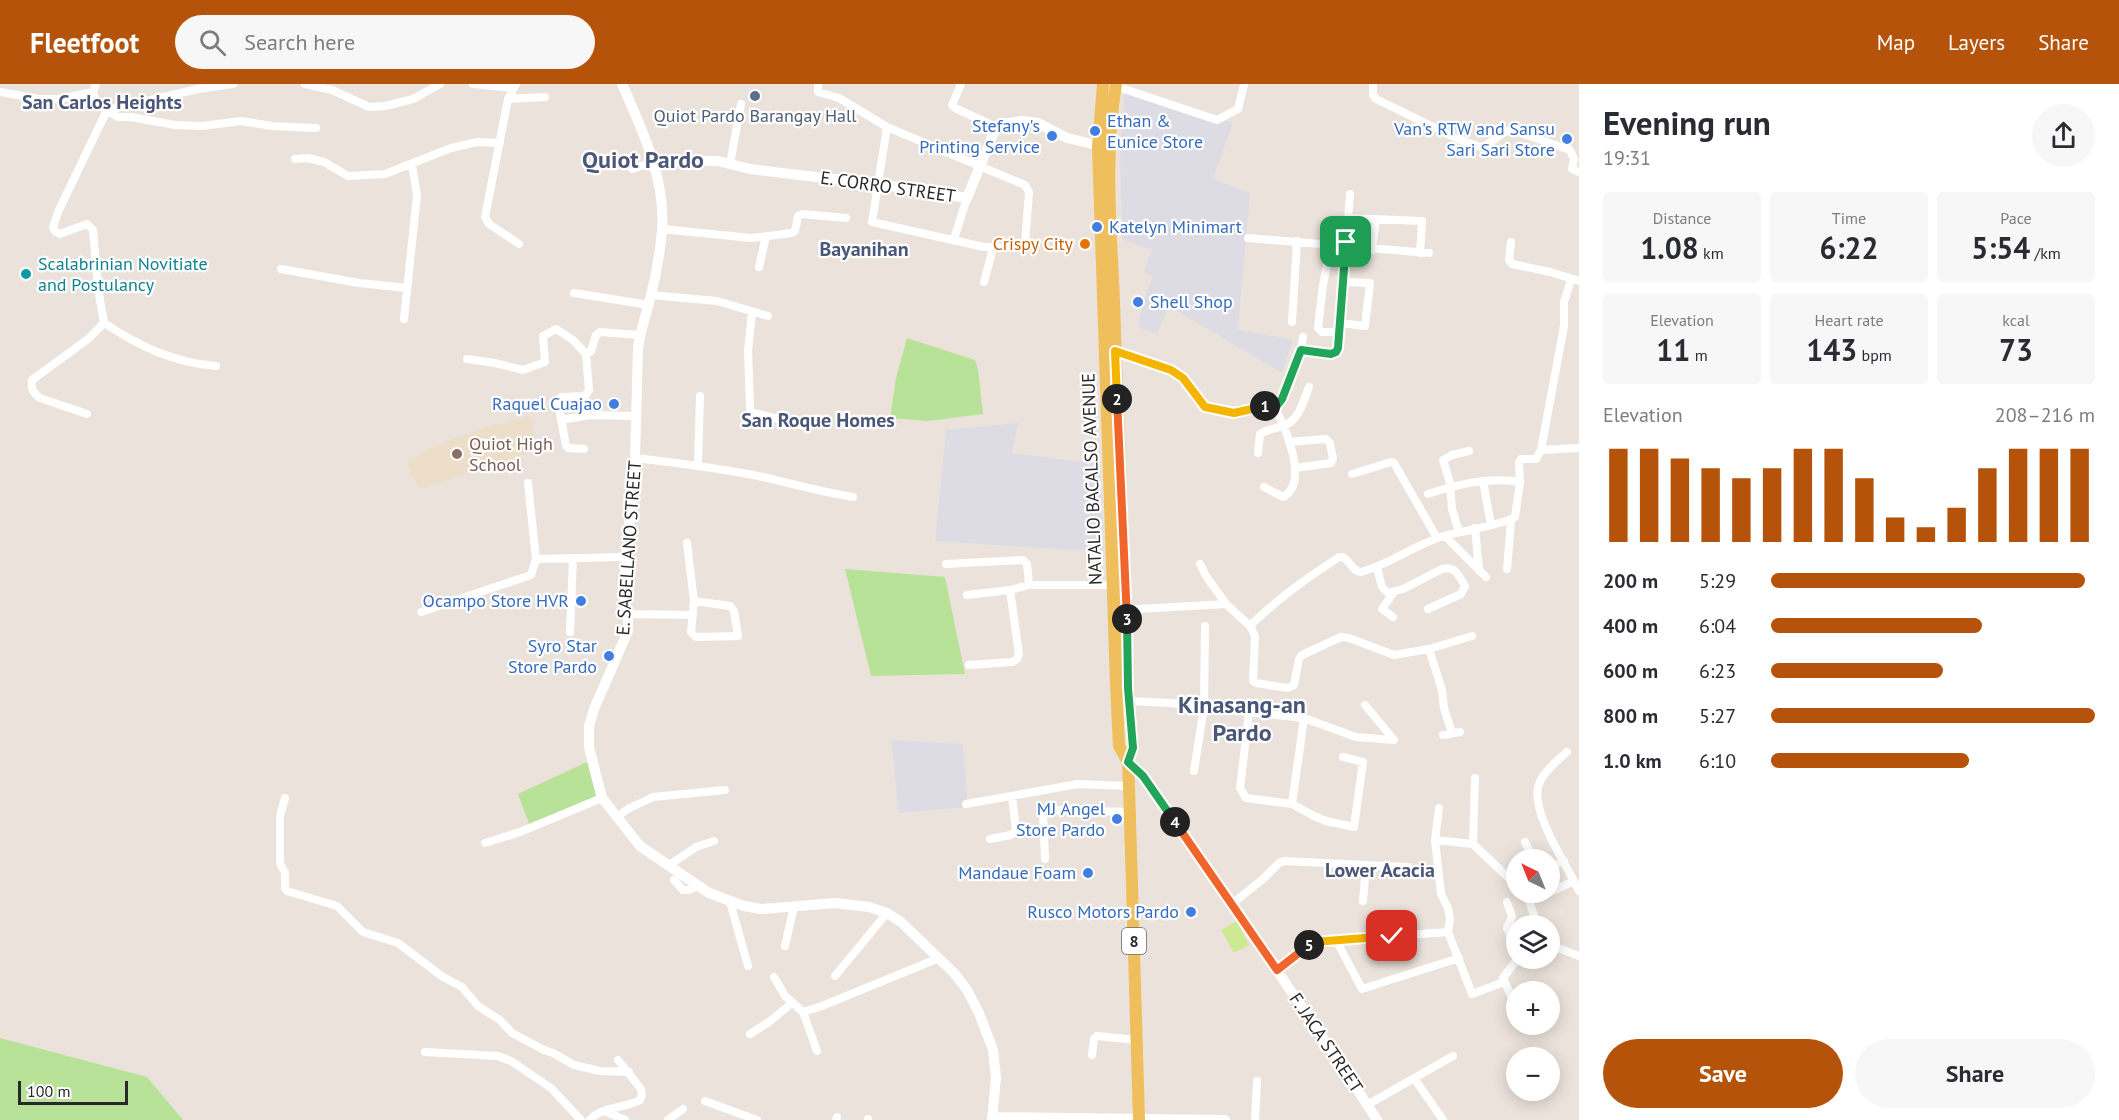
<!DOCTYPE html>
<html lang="en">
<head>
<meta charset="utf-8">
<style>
  :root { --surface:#fff; --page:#f7f7f7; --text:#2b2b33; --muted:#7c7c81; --accent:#b45309 }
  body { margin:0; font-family:"PT Sans",sans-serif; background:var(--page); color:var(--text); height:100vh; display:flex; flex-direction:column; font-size:22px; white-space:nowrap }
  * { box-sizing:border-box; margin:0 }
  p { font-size:20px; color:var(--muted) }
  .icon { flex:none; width:33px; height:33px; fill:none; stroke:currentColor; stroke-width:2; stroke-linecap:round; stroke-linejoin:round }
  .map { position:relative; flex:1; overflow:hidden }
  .drawer { display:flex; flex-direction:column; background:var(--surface); width:540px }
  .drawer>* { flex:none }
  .needle { width:39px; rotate:317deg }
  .fabs { position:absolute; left:1506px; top:765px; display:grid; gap:12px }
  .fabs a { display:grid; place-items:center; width:54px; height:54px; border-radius:50%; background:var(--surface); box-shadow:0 3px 15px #0003; font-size:30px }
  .scale { position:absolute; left:18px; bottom:15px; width:110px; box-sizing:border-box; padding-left:6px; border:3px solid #292929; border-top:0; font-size:16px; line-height:21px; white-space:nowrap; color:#292929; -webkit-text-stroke:4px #fff; paint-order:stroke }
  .pin { position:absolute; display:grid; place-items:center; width:51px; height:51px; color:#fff; margin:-26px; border-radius:12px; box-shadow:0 3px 9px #0006 }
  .km { position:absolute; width:30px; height:30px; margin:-15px; border-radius:50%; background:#222; color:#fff; font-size:16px; line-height:30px; text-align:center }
  .round { display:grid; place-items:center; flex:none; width:63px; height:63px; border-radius:32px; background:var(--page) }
  .headline { display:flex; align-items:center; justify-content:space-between; height:102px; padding:0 24px }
  h1 { font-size:33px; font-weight:700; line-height:45px }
  .figures { display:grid; grid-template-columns:repeat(3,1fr); gap:9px; height:102px; padding:6px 24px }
  .figures div { display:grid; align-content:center; border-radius:6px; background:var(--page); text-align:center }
  .figures b { font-size:30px; font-weight:700 }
  .figures small { font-size:16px; font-weight:400 }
  .figures p { font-size:16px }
  .chart { height:168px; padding:12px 24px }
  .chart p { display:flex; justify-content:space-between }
  .chart svg { width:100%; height:108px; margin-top:6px; stroke:var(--accent); stroke-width:6 }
  .primary-button { display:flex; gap:12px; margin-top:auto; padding:12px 24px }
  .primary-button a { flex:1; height:69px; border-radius:36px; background:var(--accent); color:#fff; font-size:24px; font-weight:700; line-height:69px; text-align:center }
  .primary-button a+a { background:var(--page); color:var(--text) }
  ul { padding:0 24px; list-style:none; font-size:20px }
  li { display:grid; grid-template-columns:96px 72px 1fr; align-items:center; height:45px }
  li i { height:15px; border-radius:8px; background:var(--accent) }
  header { display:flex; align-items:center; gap:36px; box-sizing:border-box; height:84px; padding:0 30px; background:var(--accent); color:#fff }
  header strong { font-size:28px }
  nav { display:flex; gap:33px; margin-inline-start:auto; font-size:21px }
  .search { width:420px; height:54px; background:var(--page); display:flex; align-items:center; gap:15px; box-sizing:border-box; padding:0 21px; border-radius:33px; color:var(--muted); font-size:22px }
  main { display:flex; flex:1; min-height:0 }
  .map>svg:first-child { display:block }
  .industrial { fill:#dddce4 }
  .education { fill:#eddeca }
  .green { fill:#b8e298 }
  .pitch { fill:#cde993 }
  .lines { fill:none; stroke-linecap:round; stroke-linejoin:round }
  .street { stroke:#fff; stroke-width:8 }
  .secondary { stroke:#fff; stroke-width:10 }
  .primary { stroke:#efbe5d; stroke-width:12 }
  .split-1-casing { stroke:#fff; stroke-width:12 }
  .split-2-casing { stroke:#fff; stroke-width:12 }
  .split-3-casing { stroke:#fff; stroke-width:12 }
  .split-4-casing { stroke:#fff; stroke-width:12 }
  .split-5-casing { stroke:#fff; stroke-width:12 }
  .split-6-casing { stroke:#fff; stroke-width:12 }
  .split-1 { stroke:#22a559; stroke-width:8 }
  .split-2 { stroke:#f5b400; stroke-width:8 }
  .split-3 { stroke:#f0652b; stroke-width:8 }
  .split-4 { stroke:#22a559; stroke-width:8 }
  .split-5 { stroke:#f0652b; stroke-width:8 }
  .split-6 { stroke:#f5b400; stroke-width:8 }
  .service-dot { fill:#5c6f8a; stroke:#fff; stroke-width:2 }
  .shop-dot { fill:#3f7fe0; stroke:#fff; stroke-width:2 }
  .food-dot { fill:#e8710a; stroke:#fff; stroke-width:2 }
  .culture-dot { fill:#0f9aa8; stroke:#fff; stroke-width:2 }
  .education-dot { fill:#8d6e63; stroke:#fff; stroke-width:2 }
  .labels { text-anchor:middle; stroke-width:4.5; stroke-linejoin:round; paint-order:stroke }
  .shield { fill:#fff; stroke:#696969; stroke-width:1.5 }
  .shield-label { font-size:16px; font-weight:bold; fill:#292929 }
  .service-label { font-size:18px; fill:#4e5e75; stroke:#fff }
  .shop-label { font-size:18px; fill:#366cbe; stroke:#fff; text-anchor:end }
  .street-label { font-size:18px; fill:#292929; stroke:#fff }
  .food-label { font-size:18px; fill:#c56008; stroke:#fff; text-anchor:end }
  .culture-label { font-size:18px; fill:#0d838f; stroke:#fff; text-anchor:start }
  .education-label { font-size:18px; fill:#785e54; stroke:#fff; text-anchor:start }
  .neighbourhood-label { font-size:20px; font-weight:bold; fill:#4a5779; stroke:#fff }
  .district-label { font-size:24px; font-weight:bold; fill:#4a5779; stroke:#fff }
</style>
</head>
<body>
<header>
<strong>Fleetfoot</strong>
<div class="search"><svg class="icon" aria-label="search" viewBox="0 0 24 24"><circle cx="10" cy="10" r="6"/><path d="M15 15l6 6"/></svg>Search here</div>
<nav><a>Map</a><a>Layers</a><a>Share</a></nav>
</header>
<main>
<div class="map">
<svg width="1579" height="1036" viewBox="0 0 1579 1036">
  <rect width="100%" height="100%" fill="#ebe3db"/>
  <path class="industrial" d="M1125 8 1233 39 1213 95 1250 109 1238 246 1293 256 1282 289 1169 222 1157 250 1138 243 1143 219 1153 192 1144 188 1152 166 1122 155 1120 62Z
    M1018 339 1012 369 1100 380 1104 468 935 457 946 346Z
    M891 656 963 660 968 723 899 729Z"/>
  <path class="education" d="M531 332 536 366 419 405 407 379 436 361 488 343Z"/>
  <path class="green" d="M907 254 975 276 978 285 983 330 928 337 890 334 896 294Z
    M845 485 945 493 965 590 871 592Z
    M587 678 596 712 530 742 518 710Z
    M0 954 147 993 183 1036H0Z"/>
  <path class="pitch" d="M1237 837 1249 861 1234 869 1221 846Z"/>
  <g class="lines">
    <path class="street" d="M96 0 93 8 96 17 100 22 118 33H131L175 41 202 42 241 37 272 42 316 44
      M305 0 332 6 369 23 385 22 413 15 440 0
      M473 0 513 4
      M516 0 508 15 485 133 489 140 519 160
      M818 0V8L839 14 887 43 1025 101 1029 108 1025 160 1021 163H984L872 138 887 43
      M961 0 952 21 955 24 996 43
      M1373 0V11L1376 15 1458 55 1480 63 1487 61 1504 48 1512 46 1570 66 1574 75 1572 85 1579 88
      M1115 2 1217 36 1238 25 1244 1
      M0 8 39 15H59L93 8
      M508 15 545 13
      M107 26 58 128 53 143 55 147 60 150 87 140 93 146 98 204 104 239C139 262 174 279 216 282
      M107 26 198 5 233 0
      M295 75 308 74 324 78 348 92 385 90 451 64 477 58 500 59
      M730 80 741 20
      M632 85 652 78
      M1348 134 1422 137 1420 169
      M662 145 751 154 792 149 795 147 798 132 802 130 846 134
      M1248 154 1429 169
      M954 155 967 114
      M1511 158 1509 176 1512 180 1550 188 1579 197
      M1331 161 1323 201 1318 244 1322 248H1340
      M1372 166 1376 135
      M759 183 766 152
      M281 185 359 199 407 204
      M984 198 993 164
      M574 209 649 221
      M651 211 717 217 768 232
      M752 229 748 267 750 325 751 328 808 343
      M404 235 417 111 412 81
      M1292 238 1297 157
      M1340 239 1365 242 1370 199 1343 198
      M1301 266 1331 270 1336 268 1338 264 1350 110
      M1115 267 1171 286 1183 294 1199 318 1205 323 1234 329 1264 322 1275 324C1289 305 1300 277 1303 253
      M586 270 591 267 596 251 600 248 639 251
      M467 275 495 279 523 286 545 278 543 252 556 245 573 256 586 270 589 306 585 312 561 313 558 318 566 362 568 364 584 365
      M87 330 40 314C33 309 31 305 32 296L88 255 104 239
      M561 336 590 331 636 332
      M1289 358 1326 355 1330 359 1333 375 1331 379 1295 384
      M1541 366 1579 364
      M1258 369 1260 350C1268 345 1275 345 1283 342 1300 336 1303 317 1309 303
      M635 374C678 379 720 384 763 393 793 400 822 408 853 413
      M698 381 700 312
      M1352 390 1391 378 1394 379 1437 454
      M1483 397 1491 441
      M1264 403 1283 413C1310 399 1285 343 1275 324
      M1428 410C1458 400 1488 393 1520 398
      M1475 444 1479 486
      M1459 448 1452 425 1450 399 1443 376 1452 371 1469 367
      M1445 452 1486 493
      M687 459 694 517 691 548 696 553 738 552 734 527 730 522 694 517
      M536 475 625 473
      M946 480 1023 476 1027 480 1029 501
      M1200 480 1206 492 1226 520
      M1377 484 1382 503 1388 509 1403 505 1442 485C1455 481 1459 492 1465 502L1461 510 1428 525
      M1507 485 1511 437
      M1393 509 1382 525 1393 533
      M967 511 1010 506 1029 501H1114
      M1121 526 1226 520 1250 542 1255 552 1253 597 1256 599 1288 604 1294 601 1299 575 1302 571 1341 553 1349 554 1394 571 1429 565 1472 552
      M421 528 531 491 536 475 528 399
      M628 530 693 531
      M1250 542C1277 515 1307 494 1339 473H1343C1350 477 1352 487 1361 488 1391 480 1417 459 1447 451 1461 448 1508 439 1515 433L1520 398 1519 378 1521 375H1536L1541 366 1564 242V218L1571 196
      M570 548 573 474
      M1429 565 1442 606 1444 624 1452 649
      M969 581 1012 578 1017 575 1019 570 1010 506
      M1129 617 1170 619 1304 634 1356 653 1394 656
      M1365 621 1394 656
      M1249 628 1240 704 1246 714 1292 720 1314 732 1326 737 1354 743 1363 678 1343 673
      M1443 651 1460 648
      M1567 668C1557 677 1544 687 1539 700 1529 726 1567 782 1579 807
      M1194 687 1204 623 1205 542
      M285 714 280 732V779L285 789V804L287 807 337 822 363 848 398 859 443 893 462 903 478 922 500 936 512 949 544 966 553 969 574 981 600 987 629 988
      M966 720 1078 700 1129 702
      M1292 720 1304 634
      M1439 724 1435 756 1441 810 1448 824 1450 835 1448 848 1472 910 1504 898
      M616 733 630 724 653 713 725 706
      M990 755 1011 751 1016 747 1012 712
      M1435 756 1473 760 1516 801
      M1525 758 1534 776
      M485 759 520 748 602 714
      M1473 760 1475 694
      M1045 775 1043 728 1047 726 1130 728
      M668 782 696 763 714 757
      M1550 784 1564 777
      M674 796 683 806H689L697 802
      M1522 808 1529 817 1538 842
      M1550 808 1574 797
      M1363 817 1366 781
      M1529 817 1548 808
      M730 818 748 882
      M1507 818 1512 833 1507 844 1516 865
      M1232 820 1263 795 1279 779 1284 777 1408 783
      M1336 856 1362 905 1459 874
      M1550 861 1579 872
      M785 862 794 822
      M1277 886 1313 858 1448 848
      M835 892 887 829
      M774 893 785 912 803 928 817 967
      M1512 914 1503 894 1518 874
      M803 928 822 922 939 874
      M750 950 769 938 792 919
      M425 968 498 972 511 977 551 1004 581 1036
      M1092 971 1094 955 1097 952 1136 956
      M1414 994 1443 1036
      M705 1017 757 1036
      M1367 1021 1453 972
      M604 1027 625 1036
      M590 1036C602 1022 624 1025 640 1016L642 1011 641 1005 618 976
      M668 1036 683 1025
      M836 1036 837 1033
      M868 1036V1035
      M1255 1036 1257 997"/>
    <path class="secondary" d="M622 0C642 45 666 96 662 146 660 170 655 196 649 219 645 234 640 248 638 264L635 374 623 510 628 530V547L594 625 589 642V663L602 714 640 762 709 809 744 822 761 825 835 819 869 823 887 829 901 838 955 890 967 906 979 929 993 966 996 994 992 1036
      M651 76 718 77 750 85 907 104 967 114 996 43 1003 40 1022 37 1038 39 1067 54 1105 63
      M1128 678 1143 692 1162 718 1336 973 1377 1036
      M993 1033 1225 1036"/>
    <path class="primary" d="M1103 0 1098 63 1116 599 1119 662 1128 678
      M1116 0C1104 72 1111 146 1114 218 1118 347 1125 475 1128 604L1133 664 1128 678 1129 702 1139 1036"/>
  </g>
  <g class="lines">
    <defs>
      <path id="split-1" d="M1265 322 1275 324 1282 315 1301 266 1331 270 1336 268 1338 264 1346 158"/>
      <path id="split-2" d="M1117 315 1115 267 1171 286 1183 294 1205 323 1234 329 1265 322"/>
      <path id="split-3" d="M1117 315 1127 535"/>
      <path id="split-4" d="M1127 535 1128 604 1133 664 1128 678 1143 692 1175 738"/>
      <path id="split-5" d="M1175 738 1277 886 1309 861"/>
      <path id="split-6" d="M1309 861 1313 858 1392 852"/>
    </defs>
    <use href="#split-1" class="split-1-casing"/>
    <use href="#split-2" class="split-2-casing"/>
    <use href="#split-3" class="split-3-casing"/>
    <use href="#split-4" class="split-4-casing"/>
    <use href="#split-5" class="split-5-casing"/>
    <use href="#split-6" class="split-6-casing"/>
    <use href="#split-1" class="split-1"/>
    <use href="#split-2" class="split-2"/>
    <use href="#split-3" class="split-3"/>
    <use href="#split-4" class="split-4"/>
    <use href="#split-5" class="split-5"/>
    <use href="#split-6" class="split-6"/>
  </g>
  <circle class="service-dot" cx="755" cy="12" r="6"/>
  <g class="shop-dot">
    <circle cx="1095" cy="47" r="6"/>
    <circle cx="1052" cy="52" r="6"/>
    <circle cx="1567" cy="55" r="6"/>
    <circle cx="1097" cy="143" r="6"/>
    <circle cx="1138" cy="218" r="6"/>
    <circle cx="614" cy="320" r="6"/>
    <circle cx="581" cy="517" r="6"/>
    <circle cx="609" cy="572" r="6"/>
    <circle cx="1117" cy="735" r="6"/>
    <circle cx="1088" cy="789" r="6"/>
    <circle cx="1191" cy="828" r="6"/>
  </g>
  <circle class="food-dot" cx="1085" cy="160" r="6"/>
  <circle class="culture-dot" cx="26" cy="190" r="6"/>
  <circle class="education-dot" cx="457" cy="370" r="6"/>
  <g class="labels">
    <rect class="shield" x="1122" y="844" width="24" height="26" rx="4.5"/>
    <g class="shield-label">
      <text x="1134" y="863">8</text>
    </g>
    <g class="service-label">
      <text x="755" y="38">Quiot Pardo Barangay Hall</text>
    </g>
    <g class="shop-label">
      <text x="1107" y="43" text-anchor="start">Ethan &amp;<tspan x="1107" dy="21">Eunice Store</tspan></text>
      <text x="1040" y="48">Stefany's<tspan x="1040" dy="21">Printing Service</tspan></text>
      <text x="1555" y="51">Van's RTW and Sansu<tspan x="1555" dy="21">Sari Sari Store</tspan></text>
      <text x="1109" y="149" text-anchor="start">Katelyn Minimart</text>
      <text x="1150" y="224" text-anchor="start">Shell Shop</text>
      <text x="602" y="326">Raquel Cuajao</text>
      <text x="569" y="523">Ocampo Store HVR</text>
      <text x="597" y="568">Syro Star<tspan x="597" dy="21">Store Pardo</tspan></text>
      <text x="1105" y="731">MJ Angel<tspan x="1105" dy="21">Store Pardo</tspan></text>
      <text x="1076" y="795">Mandaue Foam</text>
      <text x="1179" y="834">Rusco Motors Pardo</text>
    </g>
    <g class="street-label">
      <text transform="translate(888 103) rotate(8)" y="6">E. CORRO STREET</text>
      <text transform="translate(1092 395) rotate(-92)" y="6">NATALIO BACALSO AVENUE</text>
      <text transform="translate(629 464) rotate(-86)" y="6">E. SABELLANO STREET</text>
      <text transform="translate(1326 959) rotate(56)" y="6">F. JACA STREET</text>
    </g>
    <g class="food-label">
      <text x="1073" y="166">Crispy City</text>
    </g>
    <g class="culture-label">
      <text x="38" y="186">Scalabrinian Novitiate<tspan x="38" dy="21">and Postulancy</tspan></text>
    </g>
    <g class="education-label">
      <text x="469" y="366">Quiot High<tspan x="469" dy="21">School</tspan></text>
    </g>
    <g class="neighbourhood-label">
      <text x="102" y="25">San Carlos Heights</text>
      <text x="864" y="172">Bayanihan</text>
      <text x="818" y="343">San Roque Homes</text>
      <text x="1380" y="793">Lower Acacia</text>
    </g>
    <g class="district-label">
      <text x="643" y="84">Quiot Pardo</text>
      <text x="1242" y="629">Kinasang-an<tspan x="1242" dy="28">Pardo</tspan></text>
    </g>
  </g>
</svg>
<div class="fabs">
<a><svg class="needle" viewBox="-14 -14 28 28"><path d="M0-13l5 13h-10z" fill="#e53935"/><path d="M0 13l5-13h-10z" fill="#7c7c81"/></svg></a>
<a><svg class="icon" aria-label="layers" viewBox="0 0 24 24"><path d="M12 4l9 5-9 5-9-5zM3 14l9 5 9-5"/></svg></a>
<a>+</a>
<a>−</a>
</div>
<div class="scale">100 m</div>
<div class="pin" style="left:1346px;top:158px;background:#1e9e55"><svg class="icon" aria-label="arrive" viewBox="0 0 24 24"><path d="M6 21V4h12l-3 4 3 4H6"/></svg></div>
<div class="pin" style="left:1392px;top:852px;background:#d93025"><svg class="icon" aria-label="check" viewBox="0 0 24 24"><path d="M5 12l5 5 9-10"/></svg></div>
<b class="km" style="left:1265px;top:322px">1</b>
<b class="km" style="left:1117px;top:315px">2</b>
<b class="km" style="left:1127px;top:535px">3</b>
<b class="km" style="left:1175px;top:738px">4</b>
<b class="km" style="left:1309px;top:861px">5</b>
</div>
<section class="drawer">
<div class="headline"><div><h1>Evening run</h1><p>19:31</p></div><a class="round"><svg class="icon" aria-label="share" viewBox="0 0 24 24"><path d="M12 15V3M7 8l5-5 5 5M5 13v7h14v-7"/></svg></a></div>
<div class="figures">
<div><p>Distance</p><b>1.08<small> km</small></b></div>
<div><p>Time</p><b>6:22</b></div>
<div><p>Pace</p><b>5:54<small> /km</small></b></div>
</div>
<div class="figures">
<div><p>Elevation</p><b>11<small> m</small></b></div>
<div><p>Heart rate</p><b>143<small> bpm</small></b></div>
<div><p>kcal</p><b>73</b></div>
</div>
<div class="chart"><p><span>Elevation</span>208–216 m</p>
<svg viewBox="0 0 160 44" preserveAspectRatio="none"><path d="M5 44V6M15 44V6M25 44V10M35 44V14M45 44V18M55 44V14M65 44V6M75 44V6M85 44V18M95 44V34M105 44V38M115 44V30M125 44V14M135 44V6M145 44V6M155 44V6"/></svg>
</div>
<ul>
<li><b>200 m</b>5:29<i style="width:97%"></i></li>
<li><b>400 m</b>6:04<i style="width:65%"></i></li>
<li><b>600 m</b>6:23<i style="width:53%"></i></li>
<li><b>800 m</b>5:27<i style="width:100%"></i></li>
<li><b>1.0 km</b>6:10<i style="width:61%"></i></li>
</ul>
<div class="primary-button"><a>Save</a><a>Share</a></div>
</section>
</main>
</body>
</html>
